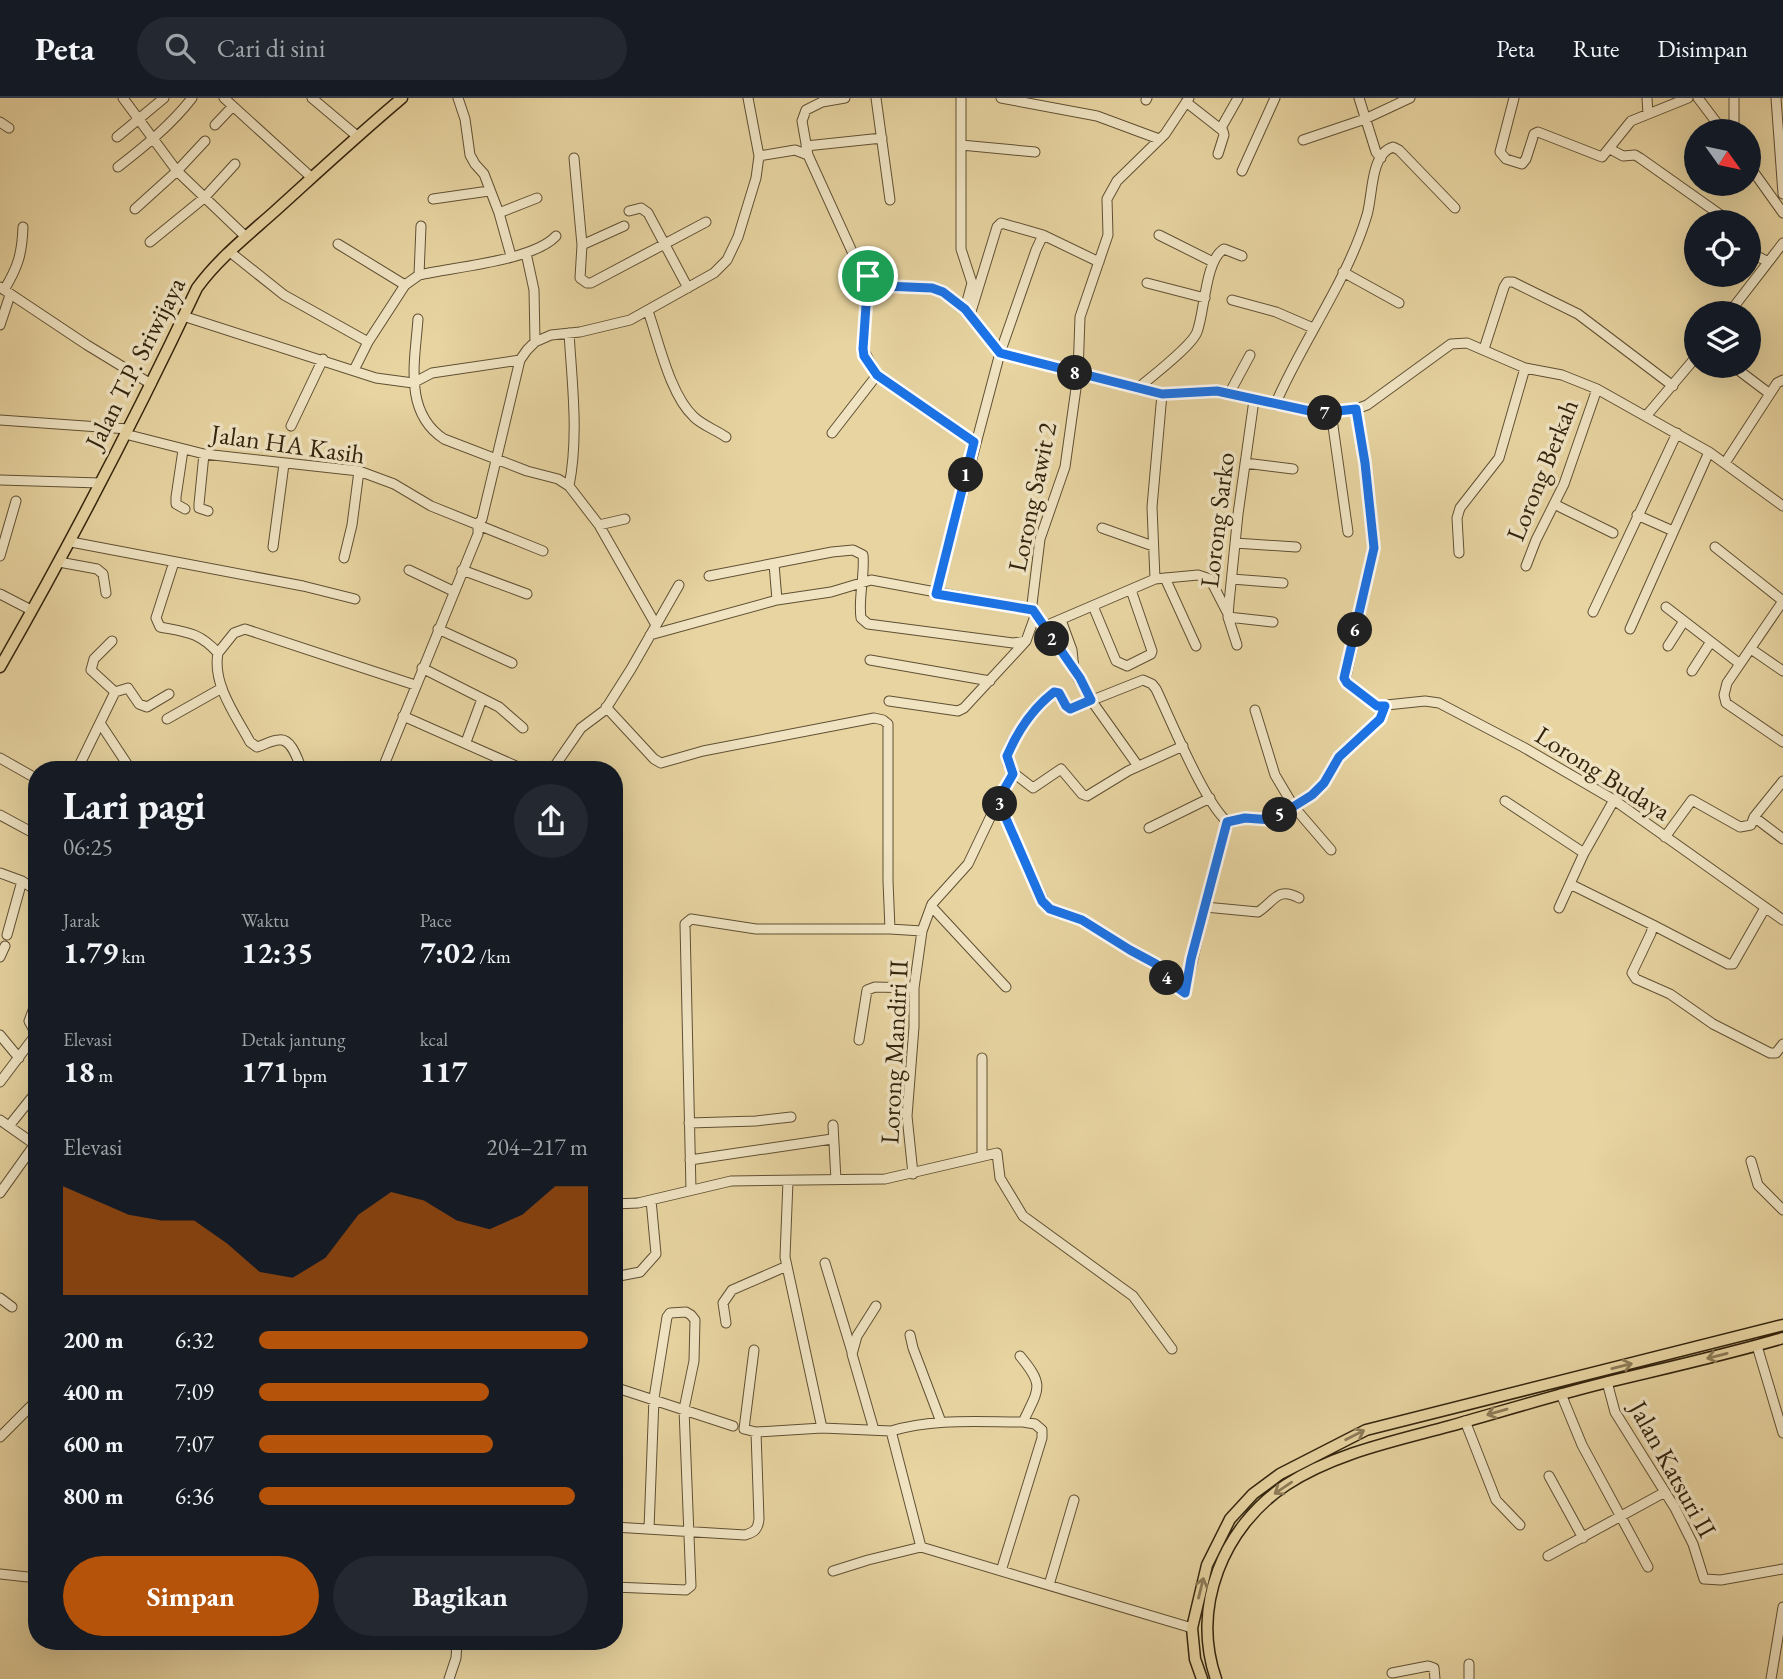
<!DOCTYPE html>
<html lang="id">
<head>
<meta charset="utf-8">
<style>
  :root { --surface:#171b24; --page:#242831; --text:#f1f3f6; --muted:#9ea1a6; --line:#363941; --accent:#b45309 }
  body { margin:0; font-family:"EB Garamond",serif; background:var(--page); color:var(--text); height:100vh; display:flex; flex-direction:column; font-size:26px; white-space:nowrap }
  * { box-sizing:border-box; margin:0 }
  p { font-size:23px; color:var(--muted) }
  .icon { flex:none; width:38px; height:38px; fill:none; stroke:currentColor; stroke-width:2; stroke-linecap:round; stroke-linejoin:round }
  .map { position:relative; flex:1; overflow:hidden }
  .details { position:absolute; left:28px; top:663px; width:595px; height:889px; display:flex; flex-direction:column; background:var(--surface); border-radius:28px; box-shadow:0 7px 28px #0002 }
  .details>* { flex:none }
  .needle { width:46px; rotate:123deg }
  .buttons { position:absolute; left:1684px; top:21px; display:grid; gap:14px }
  .buttons a { display:grid; place-items:center; width:77px; height:77px; border-radius:50%; background:var(--surface); box-shadow:0 7px 28px #0002; font-size:35px }
  .pin { position:absolute; display:grid; place-items:center; width:60px; height:60px; color:#fff; margin:-30px; border:4px solid #fff; border-radius:50%; box-shadow:0 2px 7px #0007 }
  .km { position:absolute; width:35px; height:35px; margin:-18px; border-radius:50%; background:#222; color:#fff; font-size:19px; line-height:35px; text-align:center }
  .round { display:grid; place-items:center; flex:none; width:74px; height:74px; border-radius:37px; background:var(--page) }
  .head { display:flex; align-items:center; justify-content:space-between; height:119px; padding:0 35px }
  h1 { font-size:38px; font-weight:700; line-height:52px }
  .stats { display:grid; grid-template-columns:repeat(3,1fr); gap:10px; height:119px; padding:7px 35px }
  .stats div { display:grid; align-content:center }
  .stats b { font-size:30px; font-weight:700 }
  .stats small { font-size:19px; font-weight:400 }
  .stats p { font-size:19px }
  .chart { height:196px; padding:14px 35px }
  .chart p { display:flex; justify-content:space-between }
  .chart svg { width:100%; height:126px; margin-top:7px; fill:var(--accent); opacity:.7 }
  .button { display:flex; gap:14px; margin-top:auto; padding:14px 35px }
  .button a { flex:1; height:80px; border-radius:42px; background:var(--accent); color:#fff; font-size:28px; font-weight:700; line-height:80px; text-align:center }
  .button a+a { background:var(--page); color:var(--text) }
  ul { padding:0 35px; list-style:none; font-size:23px }
  li { display:grid; grid-template-columns:112px 84px 1fr; align-items:center; height:52px }
  li i { height:18px; border-radius:9px; background:var(--accent) }
  header { display:flex; align-items:center; gap:42px; box-sizing:border-box; height:98px; padding:0 35px; background:var(--surface); border-bottom:2px solid var(--line) }
  header strong { font-size:33px }
  nav { display:flex; gap:38px; margin-inline-start:auto; font-size:24px }
  .search { width:490px; height:63px; background:var(--page); display:flex; align-items:center; gap:18px; box-sizing:border-box; padding:0 24px; border-radius:38px; color:var(--muted); font-size:26px }
  .map>svg:first-child { display:block }
  .lines { fill:none; stroke-linecap:round; stroke-linejoin:round }
  .minor-casing { stroke:#605033; stroke-width:11 }
  .major-casing { stroke:#33240e; stroke-width:13 }
  .minor { stroke:#efe3c2; stroke-width:9 }
  .major { stroke:#e7d4a1; stroke-width:10 }
  .oneway { stroke:#8d7c58 }
  .route-casing { stroke:#fff; stroke-width:14 }
  .route { stroke:#1a73e8; stroke-width:9 }
  .labels { text-anchor:middle; stroke-width:7; stroke-linejoin:round; paint-order:stroke }
  .street-label { font-size:26px; fill:#33240e; stroke:#efe3c2 }
</style>
</head>
<body>
<header>
<strong>Peta</strong>
<div class="search"><svg class="icon" aria-label="search" viewBox="0 0 24 24"><circle cx="10" cy="10" r="6"/><path d="M15 15l6 6"/></svg>Cari di sini</div>
<nav><a>Peta</a><a>Rute</a><a>Disimpan</a></nav>
</header>
<div class="map">
<svg width="1783" height="1581" viewBox="0 0 1783 1581">
  <rect width="100%" height="100%" fill="#e7d4a1"/>
  <filter id="stains"><feTurbulence type="fractalNoise" baseFrequency=".00286" numOctaves="4"/><feColorMatrix values="0 0 0 0 .2 0 0 0 0 .09 0 0 0 0 .02 0 0 0 .5 -.17"/></filter>
  <radialGradient id="worn" r=".72"><stop offset=".6" stop-color="#630" stop-opacity="0"/><stop offset="1" stop-color="#630" stop-opacity=".3"/></radialGradient>
  <g class="lines">
    <defs>
      <path id="minor" d="M123 0 177 73 246 139
        M224 0 311 79
        M312 0 357 38
        M458 0 465 21 470 57 475 66 484 76 499 115 511 158
        M876 0 890 102
        M961 0V151L972 185 965 211
        M1001 0 1097 18 1159 41
        M1359 0 1376 54 1381 60
        M1514 0 1500 54 1506 61 1522 66 1526 61 1534 36 1538 34 1602 59 1631 23 1688 0
        M1647 0 1648 16
        M1698 0 1723 33
        M1776 0 1783 96
        M1146 2 1147 0
        M1186 4 1223 33 1224 37 1218 56
        M0 24 9 30
        M215 27 233 8
        M1221 30 1238 0
        M1734 33V0
        M117 39 164 0
        M1303 42 1365 21 1410 0
        M961 47 1035 54
        M806 48 882 40
        M1610 51 1623 58 1635 57 1640 60 1722 118 1721 124
        M808 57 802 23 806 12 822 4 845 0
        M759 58 795 52 808 57 855 160 868 178 884 188 932 190 943 194 965 211 1000 255 1162 296 1217 293 1319 315 1356 311 1367 307 1451 246 1467 245 1525 270 1562 277 1597 291 1709 354 1783 408
        M574 60 582 147 580 180 587 185H591L706 124
        M1748 66 1783 115
        M118 69C145 48 171 27 192 0
        M1242 73 1275 0
        M433 101 489 93
        M135 111 177 73 205 43
        M629 113 641 110 648 115 688 190
        M499 115 537 100
        M1043 137 1099 164
        M1159 137 1213 164
        M150 144 204 100 235 66
        M338 146 405 187
        M582 147 624 128
        M1748 153 1768 164
        M230 154 284 197 368 244
        M526 155 534 192 535 244
        M1343 174 1399 205
        M419 177 421 128
        M1147 185 1205 200
        M0 189 87 247 151 286
        M4 192C18 169 22 156 23 129
        M1232 202 1276 214 1313 230
        M648 213C659 244 670 297 694 319 702 327 716 332 726 339
        M1729 215 1783 145
        M183 218 376 280 413 285 432 275 520 262
        M418 221C415 263 403 314 444 341L527 373 558 381 569 388 599 427 625 421
        M0 227 10 197
        M569 235C572 285 579 338 569 388
        M1484 251 1504 189 1507 184H1513L1578 216 1673 288
        M1733 268 1770 296
        M354 272 368 244 405 187 419 177C453 169 533 163 556 138
        M877 277 974 344
        M1137 291C1151 279 1192 248 1197 234 1205 213 1205 162 1224 151L1242 158
        M1229 296 1250 257
        M1275 307C1302 243 1347 184 1367 117 1373 97 1370 56 1393 49L1399 52 1455 110
        M1356 311 1365 365 1374 450 1345 583 1377 608 1425 603 1439 605 1523 649 1614 702 1783 822
        M1331 314 1348 434
        M1647 317 1696 259
        M0 322 128 331
        M291 328 323 261
        M832 335 877 277 863 251 868 178
        M125 336 204 356 359 373 394 386 431 408 543 453
        M183 352 176 399V406L185 411
        M204 356 199 406V410L208 413
        M1245 365 1293 371
        M1725 365 1777 285 1783 282
        M0 382 100 385
        M1554 406 1613 435
        M1637 417 1673 433
        M599 427 656 527
        M1102 430 1153 448
        M71 444 303 488 355 501
        M1235 445 1296 449
        M273 449 284 366
        M1715 449 1783 503
        M1459 455 1457 420 1460 410 1499 360 1525 270
        M0 458 16 403
        M344 460 352 427 359 373
        M59 464 97 471 103 476 106 495
        M174 464 156 520 160 529C186 534 199 534 218 555 212 586 236 618 250 644L257 649C264 647 272 642 279 642 292 640 298 663 302 672
        M774 466 777 502
        M1526 468 1536 442 1564 386 1597 291
        M409 472 453 493
        M462 472 527 496
        M709 478 832 454 853 452 863 457C865 478 858 500 861 520L868 526 1013 545 1026 543 1035 518
        M1165 480 1196 548
        M1155 481 1152 409 1162 296
        M1232 481 1283 485
        M0 496 31 512
        M936 496 1000 255 1036 152 1043 137 1001 125 997 129 970 217
        M1783 503 1727 585 1724 597 1726 605 1783 644
        M1093 508 1116 563 1127 568 1151 556 1152 553 1131 492
        M1666 509 1740 566
        M1593 514 1677 335
        M1228 519 1273 524
        M1061 522 1072 552 1074 571
        M1043 529 1155 481 1198 477 1210 481 1227 514
        M438 531 512 565
        M1630 531 1709 354
        M650 537 777 502 831 494 871 482 1033 512
        M112 543 94 561 91 572 115 594
        M1237 547 1228 519 1229 505 1238 416 1254 302
        M1668 548 1684 523
        M1751 551 1783 573
        M218 555 234 535 245 531 415 587
        M870 562 990 583
        M422 570 499 609 523 630
        M1692 573 1710 545
        M889 603 958 613 964 610 1026 543
        M606 609 654 661 661 665 703 653 874 620 883 622 888 626V783L890 831
        M1255 612 1275 677 1294 709 1331 752
        M403 618 525 672
        M167 621 222 590
        M100 625 131 672
        M466 644 482 601
        M0 660 37 681
        M1138 668 1091 602 1063 555 1035 518 1032 506 1040 441 1065 369 1078 276 1080 219 1108 137 1107 101 1117 83 1165 36 1189 0
        M77 672 115 594 128 590 139 606 147 609 169 596
        M382 672 478 436V426L482 421 520 262 527 252 535 244 551 237 580 234 630 222 714 175 727 162 738 139 756 80 759 58 748 0
        M552 672 581 630 605 612 631 571 679 487
        M1013 676C1011 672 1007 666 1007 661 1006 642 1040 605 1054 594L1059 595 1066 608 1070 611 1143 582 1152 586 1156 591C1170 620 1206 709 1229 725L1245 720 1272 722 1313 697 1324 685 1339 659 1380 621 1385 608
        M998 702 1046 808 1056 814 1082 822 1130 852 1156 866 1171 885 1185 895 1205 809
        M1505 703 1584 755
        M0 717 37 737
        M1754 719 1783 741
        M1227 724 1205 809 1258 814C1274 804 1277 788 1299 800
        M1149 730 1210 700
        M1665 739 1692 702 1740 729 1751 727 1754 719 1783 683
        M0 775 22 783 37 793
        M1570 786 1653 827
        M931 808 1006 889
        M1559 810 1584 755 1614 702
        M1765 810 1733 866H1728L1653 827 1651 835 1632 875 1636 881 1670 896 1713 926 1770 955H1776L1783 946
        M7 837 22 783
        M0 859 5 848
        M0 937 19 960
        M859 942 867 892 875 889 914 890
        M982 960V1058
        M0 984 34 939 35 934 29 923 37 902
        M0 1022 37 1048
        M689 1025 756 1023 791 1019
        M833 1027 836 1082
        M9 1028 37 993
        M690 1062 832 1041
        M1751 1063 1758 1087 1783 1112
        M913 1076 907 1018 914 929V890L922 833 932 806 968 766 1009 680 1015 676 1033 690 1061 671 1082 696 1087 698 1128 673 1183 648
        M788 1083 785 1159 822 1330
        M691 1092 685 826 691 821 756 831H890L922 833
        M0 1095 35 1046
        M614 1106 638 1105 731 1083 885 1081 997 1055 1000 1080 1023 1118 1133 1198 1172 1251
        M825 1165 852 1254
        M614 1179 640 1174 656 1156 651 1102
        M0 1200 12 1209
        M726 1225 723 1205 732 1192 787 1168
        M910 1237 913 1250 941 1324
        M1757 1248 1783 1335
        M754 1252 744 1331 756 1334 822 1330 891 1333 921 1449 1192 1530
        M1020 1258C1045 1288 1039 1290 1023 1324
        M1607 1284 1615 1314 1675 1410 1693 1446 1704 1481 1721 1482 1783 1471
        M614 1289 733 1328
        M1561 1296 1582 1347 1648 1469
        M1465 1323 1496 1402 1520 1427
        M874 1332 852 1256 857 1238 876 1208
        M891 1333C934 1320 979 1324 1023 1324L1035 1326 1042 1332V1340L1001 1473
        M0 1339 37 1302
        M1549 1378 1583 1440
        M614 1429 745 1437C755 1434 758 1431 759 1421L756 1334
        M1548 1458 1665 1394
        M833 1473 868 1462 921 1449
        M0 1476 37 1480
        M1049 1487 1074 1402
        M614 1489 686 1492 691 1488 684 1311 694 1263 695 1222 691 1217 686 1214 670 1215 667 1219 654 1300 649 1431
        M1469 1566V1581
        M1392 1575 1428 1568 1434 1570 1435 1581
        M449 1581 456 1560 457 1544
        M1771 1581 1783 1509"/>
      <path id="major" d="M0 569C71 445 136 319 197 190 218 161 247 138 274 114 316 76 358 37 402 0
        M1202 1581 1195 1561 1192 1530 1207 1467 1230 1421 1253 1396 1280 1376 1366 1332 1783 1227
        M1216 1581C1191 1509 1223 1429 1286 1387 1335 1355 1395 1343 1450 1328 1503 1313 1555 1297 1608 1284 1666 1270 1725 1257 1783 1240"/>
    </defs>
    <use href="#minor" class="minor-casing"/>
    <use href="#major" class="major-casing"/>
    <use href="#minor" class="minor"/>
    <use href="#major" class="major"/>
  </g>
  <defs><path id="oneway-shaft" d="M-6 0H5M1.5-3L5.5 0L1.5 3" fill="none" stroke-width="1.6" stroke-linecap="round" stroke-linejoin="round" transform="scale(1.75)"/></defs>
  <g class="oneway">
    <use href="#oneway-shaft" transform="translate(1717 1258) rotate(166)"/>
    <use href="#oneway-shaft" transform="translate(1622 1268) rotate(-14)"/>
    <use href="#oneway-shaft" transform="translate(1497 1314) rotate(164)"/>
    <use href="#oneway-shaft" transform="translate(1355 1337) rotate(-27)"/>
    <use href="#oneway-shaft" transform="translate(1283 1390) rotate(146)"/>
    <use href="#oneway-shaft" transform="translate(1201 1490) rotate(-76)"/>
  </g>
  <g class="lines">
    <defs>
      <path id="route" d="M868 178 884 188 932 190 943 194 965 211 1000 255 1162 296 1217 293 1319 315 1356 311 1365 365 1374 450 1344 580 1347 585 1377 608H1385L1380 621 1339 659 1324 685 1312 697 1272 722 1245 720 1227 724 1191 861 1185 895 1171 885 1156 866 1130 852 1082 822 1050 811 1042 803 998 702 1013 676 1007 658C1018 632 1032 611 1054 594L1059 595 1066 608 1070 611 1091 602 1080 580 1033 512 936 496 974 344 877 277 864 258 863 251Z"/>
    </defs>
    <use href="#route" class="route-casing"/>
    <use href="#route" class="route"/>
  </g>
  <g class="labels">
    <g class="street-label">
      <text transform="translate(135 265) rotate(-63)" y="9">Jalan T.P. Sriwijaya</text>
      <text transform="translate(288 346) rotate(8)" y="9">Jalan HA Kasih</text>
      <text transform="translate(1542 372) rotate(-68)" y="9">Lorong Berkah</text>
      <text transform="translate(1032 399) rotate(-78)" y="9">Lorong Sawit 2</text>
      <text transform="translate(1217 422) rotate(-83)" y="9">Lorong Sarko</text>
      <text transform="translate(1603 675) rotate(32)" y="9">Lorong Budaya</text>
      <text transform="translate(894 954) rotate(-87)" y="9">Lorong Mandiri II</text>
      <text transform="translate(1673 1371) rotate(61)" y="9">Jalan Katsuri II</text>
    </g>
  </g>
  <rect width="100%" height="100%" filter="url(#stains)"/>
  <rect width="100%" height="100%" fill="url(#worn)"/>
</svg>
<div class="buttons">
<a><svg class="needle" viewBox="-14 -14 28 28"><path d="M0-13l5 13h-10z" fill="#e53935"/><path d="M0 13l5-13h-10z" fill="#9ea1a6"/></svg></a>
<a><svg class="icon" aria-label="locate" viewBox="0 0 24 24"><circle cx="12" cy="12" r="6"/><path d="M12 2v4M12 18v4M2 12h4M18 12h4"/></svg></a>
<a><svg class="icon" aria-label="layers" viewBox="0 0 24 24"><path d="M12 4l9 5-9 5-9-5zM3 14l9 5 9-5"/></svg></a>
</div>
<div class="pin" style="left:868px;top:178px;background:#1e9e55"><svg class="icon" aria-label="arrive" viewBox="0 0 24 24"><path d="M6 21V4h12l-3 4 3 4H6"/></svg></div>
<b class="km" style="left:966px;top:377px">1</b>
<b class="km" style="left:1052px;top:541px">2</b>
<b class="km" style="left:1000px;top:706px">3</b>
<b class="km" style="left:1167px;top:880px">4</b>
<b class="km" style="left:1280px;top:717px">5</b>
<b class="km" style="left:1355px;top:532px">6</b>
<b class="km" style="left:1325px;top:315px">7</b>
<b class="km" style="left:1075px;top:275px">8</b>
<section class="details">
<div class="head"><div><h1>Lari pagi</h1><p>06:25</p></div><a class="round"><svg class="icon" aria-label="share" viewBox="0 0 24 24"><path d="M12 15V3M7 8l5-5 5 5M5 13v7h14v-7"/></svg></a></div>
<div class="stats">
<div><p>Jarak</p><b>1.79<small> km</small></b></div>
<div><p>Waktu</p><b>12:35</b></div>
<div><p>Pace</p><b>7:02<small> /km</small></b></div>
</div>
<div class="stats">
<div><p>Elevasi</p><b>18<small> m</small></b></div>
<div><p>Detak jantung</p><b>171<small> bpm</small></b></div>
<div><p>kcal</p><b>117</b></div>
</div>
<div class="chart"><p><span>Elevasi</span>204–217 m</p>
<svg viewBox="0 0 160 44" preserveAspectRatio="none"><path d="M0 44V6L10 11L20 16L30 18L40 18L50 26L60 36L70 38L80 31L90 16L100 8L110 11L120 18L130 21L140 16L150 6L160 6V44z"/></svg>
</div>
<ul>
<li><b>200 m</b>6:32<i style="width:100%"></i></li>
<li><b>400 m</b>7:09<i style="width:70%"></i></li>
<li><b>600 m</b>7:07<i style="width:71%"></i></li>
<li><b>800 m</b>6:36<i style="width:96%"></i></li>
</ul>
<div class="button"><a>Simpan</a><a>Bagikan</a></div>
</section>
</div>
</body>
</html>
